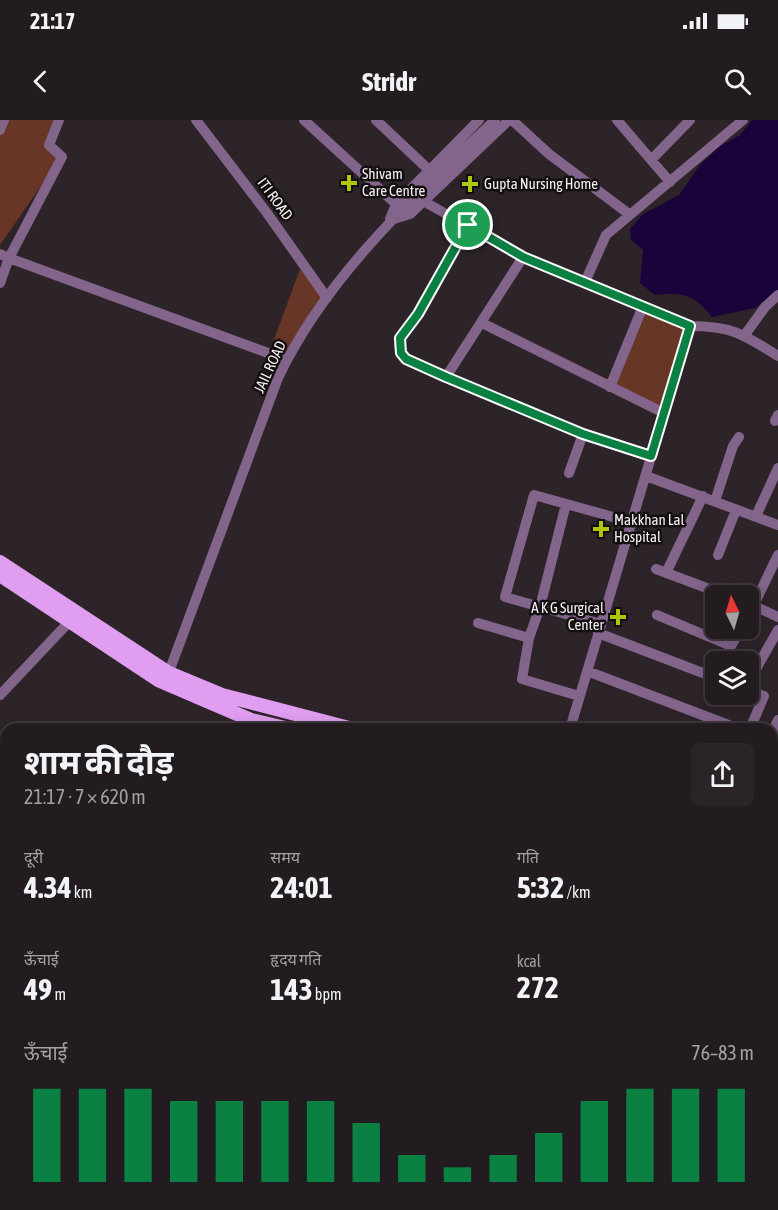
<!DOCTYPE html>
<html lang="hi">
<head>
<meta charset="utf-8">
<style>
  :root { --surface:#221b1f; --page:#2a2428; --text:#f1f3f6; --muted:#a2a1a4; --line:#3f393d; --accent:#0b8043 }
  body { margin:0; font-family:"Asap Condensed","Noto Sans Devanagari",sans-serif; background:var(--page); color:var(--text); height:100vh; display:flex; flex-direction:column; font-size:22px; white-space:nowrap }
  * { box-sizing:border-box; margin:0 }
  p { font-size:20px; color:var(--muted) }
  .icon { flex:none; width:33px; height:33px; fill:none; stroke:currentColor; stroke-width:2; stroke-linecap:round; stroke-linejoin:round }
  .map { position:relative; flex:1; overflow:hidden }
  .drawer { position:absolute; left:0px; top:603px; width:778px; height:488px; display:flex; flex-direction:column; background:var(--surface); border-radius:18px 18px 0 0; box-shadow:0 3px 15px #0003,0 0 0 2px var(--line) }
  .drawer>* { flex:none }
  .needle { width:39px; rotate:355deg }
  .buttons { position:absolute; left:705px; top:465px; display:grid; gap:12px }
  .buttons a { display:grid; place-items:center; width:54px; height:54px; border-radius:9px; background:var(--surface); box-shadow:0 3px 15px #0003,0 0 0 2px var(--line); font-size:30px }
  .pin { position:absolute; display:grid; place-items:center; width:51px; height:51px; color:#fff; margin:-26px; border:3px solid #fff; border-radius:50%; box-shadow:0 2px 6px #0007 }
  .round { display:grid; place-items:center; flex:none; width:63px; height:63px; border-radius:9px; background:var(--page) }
  .headline { display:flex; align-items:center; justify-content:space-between; height:102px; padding:0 24px }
  h1 { font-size:33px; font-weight:700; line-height:45px }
  .figures { display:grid; grid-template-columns:repeat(3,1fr); gap:9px; height:102px; padding:6px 24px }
  .figures div { display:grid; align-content:center }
  .figures b { font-size:30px; font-weight:700 }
  .figures small { font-size:16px; font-weight:400 }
  .figures p { font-size:16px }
  .chart { height:168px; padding:12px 24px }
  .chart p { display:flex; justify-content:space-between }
  .chart svg { width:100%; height:108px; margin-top:6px; stroke:var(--accent); stroke-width:6 }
  .status { display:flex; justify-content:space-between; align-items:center; height:42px; padding:0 30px; background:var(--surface); direction:ltr }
  .status svg { height:16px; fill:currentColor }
  header { display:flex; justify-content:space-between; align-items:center; height:78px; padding:0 24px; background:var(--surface); font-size:27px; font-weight:700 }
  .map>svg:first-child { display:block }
  .green { fill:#683626 }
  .water { fill:#19033a }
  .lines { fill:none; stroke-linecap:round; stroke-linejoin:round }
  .minor { stroke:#83648b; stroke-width:10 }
  .major { stroke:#e19ef0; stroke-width:14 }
  .route-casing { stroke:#fff; stroke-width:12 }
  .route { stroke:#0b8043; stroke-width:8 }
  .poi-dot { fill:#aec508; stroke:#130f11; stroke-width:2 }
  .labels { text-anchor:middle; stroke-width:5; stroke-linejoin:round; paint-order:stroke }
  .poi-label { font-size:15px; fill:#f5eff2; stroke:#130f11; text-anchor:start }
  .street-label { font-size:15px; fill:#f5eff2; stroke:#130f11 }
</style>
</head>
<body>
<div class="status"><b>21:17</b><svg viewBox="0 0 49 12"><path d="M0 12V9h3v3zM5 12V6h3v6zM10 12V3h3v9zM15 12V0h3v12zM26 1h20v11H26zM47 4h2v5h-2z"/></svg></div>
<header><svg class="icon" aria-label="back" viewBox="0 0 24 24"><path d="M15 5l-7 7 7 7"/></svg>Stridr<svg class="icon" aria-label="search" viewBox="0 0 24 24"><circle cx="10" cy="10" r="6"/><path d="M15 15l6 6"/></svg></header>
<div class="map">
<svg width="778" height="1090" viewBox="0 0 778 1090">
  <rect width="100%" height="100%" fill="#2d2429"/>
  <path class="green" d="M0 0H58L48 25 61 37 0 125Z
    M300 149 322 176 284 237 269 233Z
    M644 190 686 208 663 288 614 265Z"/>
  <path class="water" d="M752 0H778V171L755 188 712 197C694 175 684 172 655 175L640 163 643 130 631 120 630 109 643 94 679 75 699 46 719 27 740 15Z"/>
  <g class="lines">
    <path class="minor" d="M59 0 49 25 62 37 9 138 287 240
      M196 0 267 93 327 178
      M304 0 396 84
      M376 0 429 50
      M512 0 549 34 629 94
      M617 0 670 62
      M0 10 4 0
      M651 40 690 0
      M423 81 523 137 690 206 570 609
      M390 99 396 84 479 0
      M394 99 410 94 509 0
      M468 105 418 194 400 218 399 226 401 233 406 239 446 257 583 314 651 336
      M0 134 9 138 0 163
      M585 162 606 115 743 0
      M482 203 664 293
      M690 206C732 206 743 214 778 236
      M744 216 765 187 778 175
      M446 257 523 137
      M610 267 643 186
      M775 301 778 295
      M569 353 583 314
      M646 356 778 405
      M715 381 733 326 739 317
      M756 396 778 348
      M718 435 736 390
      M656 449 728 476
      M666 453 703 376
      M748 483 778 497
      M657 495 731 526 741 508
      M748 497 778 435
      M478 503 529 518 522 559 579 576
      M601 504 505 477 534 375 631 402
      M598 513 716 558
      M529 518 540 487 566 384
      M587 551 739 609
      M166 560 278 258C327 155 414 77 495 0
      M748 563 778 510
      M748 570 764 576 750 609
      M0 575 69 502
      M772 613 778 600
      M772 668 778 655
      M0 682 6 687
      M0 845 6 862
      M772 853 778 855
      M772 898 778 906
      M772 922 778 925
      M772 964 774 962 778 965
      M772 983 778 976
      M0 1001 6 999
      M772 1010 778 1016
      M772 1030 778 1022
      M0 1052 6 1049
      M772 1063 778 1057
      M90 1084 92 1090
      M347 1084 352 1090
      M397 1084 400 1087 401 1084
      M530 1084 538 1090
      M153 1090 157 1084
      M204 1090 206 1084
      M282 1090 283 1084
      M381 1090 384 1084
      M425 1090 428 1084
      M452 1090 454 1086 463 1090
      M478 1090 481 1084
      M505 1090 508 1084
      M588 1090 591 1084
      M624 1090 628 1084
      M666 1090 670 1084
      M692 1090 697 1084
      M723 1090 728 1084
      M750 1090 754 1084"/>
    <path class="major" d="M0 442 169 553 222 575 353 609
      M0 455 158 560 251 600 290 609
      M772 737 778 738
      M772 747 778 748"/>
  </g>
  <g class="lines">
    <defs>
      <path id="route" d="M468 105 523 137 690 206 651 336 583 314 446 257 406 239 401 233 400 218 418 194Z"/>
    </defs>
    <use href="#route" class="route-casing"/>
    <use href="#route" class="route"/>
  </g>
  <g class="poi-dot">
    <path d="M346 54h6v6h6v6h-6v6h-6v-6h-6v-6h6z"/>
    <path d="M467 55h6v6h6v6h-6v6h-6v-6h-6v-6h6z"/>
    <path d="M598 400h6v6h6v6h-6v6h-6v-6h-6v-6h6z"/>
    <path d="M615 488h6v6h6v6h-6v6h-6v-6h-6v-6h6z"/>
  </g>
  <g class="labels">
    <g class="poi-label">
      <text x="362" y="59">Shivam<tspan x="362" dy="17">Care Centre</tspan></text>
      <text x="484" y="69">Gupta Nursing Home</text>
      <text x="614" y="405">Makkhan Lal<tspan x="614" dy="17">Hospital</tspan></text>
      <text x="604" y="493" text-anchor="end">A K G Surgical<tspan x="604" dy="17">Center</tspan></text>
    </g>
    <g class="street-label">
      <text transform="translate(275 79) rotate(54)" y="5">ITI ROAD</text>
      <text transform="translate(270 247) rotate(-65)" y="5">JAIL ROAD</text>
    </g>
  </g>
</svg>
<div class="buttons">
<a><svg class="needle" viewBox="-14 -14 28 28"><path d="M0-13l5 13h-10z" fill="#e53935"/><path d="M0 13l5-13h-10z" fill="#a2a1a4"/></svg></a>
<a><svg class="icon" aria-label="layers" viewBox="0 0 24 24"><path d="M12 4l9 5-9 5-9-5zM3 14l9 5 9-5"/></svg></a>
</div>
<div class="pin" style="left:468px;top:105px;background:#1e9e55"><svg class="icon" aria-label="arrive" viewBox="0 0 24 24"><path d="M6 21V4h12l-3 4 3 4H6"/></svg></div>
<section class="drawer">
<div class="headline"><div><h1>शाम की दौड़</h1><p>21:17 · 7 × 620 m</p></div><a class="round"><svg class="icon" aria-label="share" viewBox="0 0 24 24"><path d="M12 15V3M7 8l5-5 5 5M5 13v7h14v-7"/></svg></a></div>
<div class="figures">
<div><p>दूरी</p><b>4.34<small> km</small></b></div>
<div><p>समय</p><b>24:01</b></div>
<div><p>गति</p><b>5:32<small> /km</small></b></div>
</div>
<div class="figures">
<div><p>ऊँचाई</p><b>49<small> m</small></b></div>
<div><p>हृदय गति</p><b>143<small> bpm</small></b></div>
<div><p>kcal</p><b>272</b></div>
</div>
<div class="chart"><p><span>ऊँचाई</span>76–83 m</p>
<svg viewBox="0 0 160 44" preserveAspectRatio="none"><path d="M5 44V6M15 44V6M25 44V6M35 44V11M45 44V11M55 44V11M65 44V11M75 44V20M85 44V33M95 44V38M105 44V33M115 44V24M125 44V11M135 44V6M145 44V6M155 44V6"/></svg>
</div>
</section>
</div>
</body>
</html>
